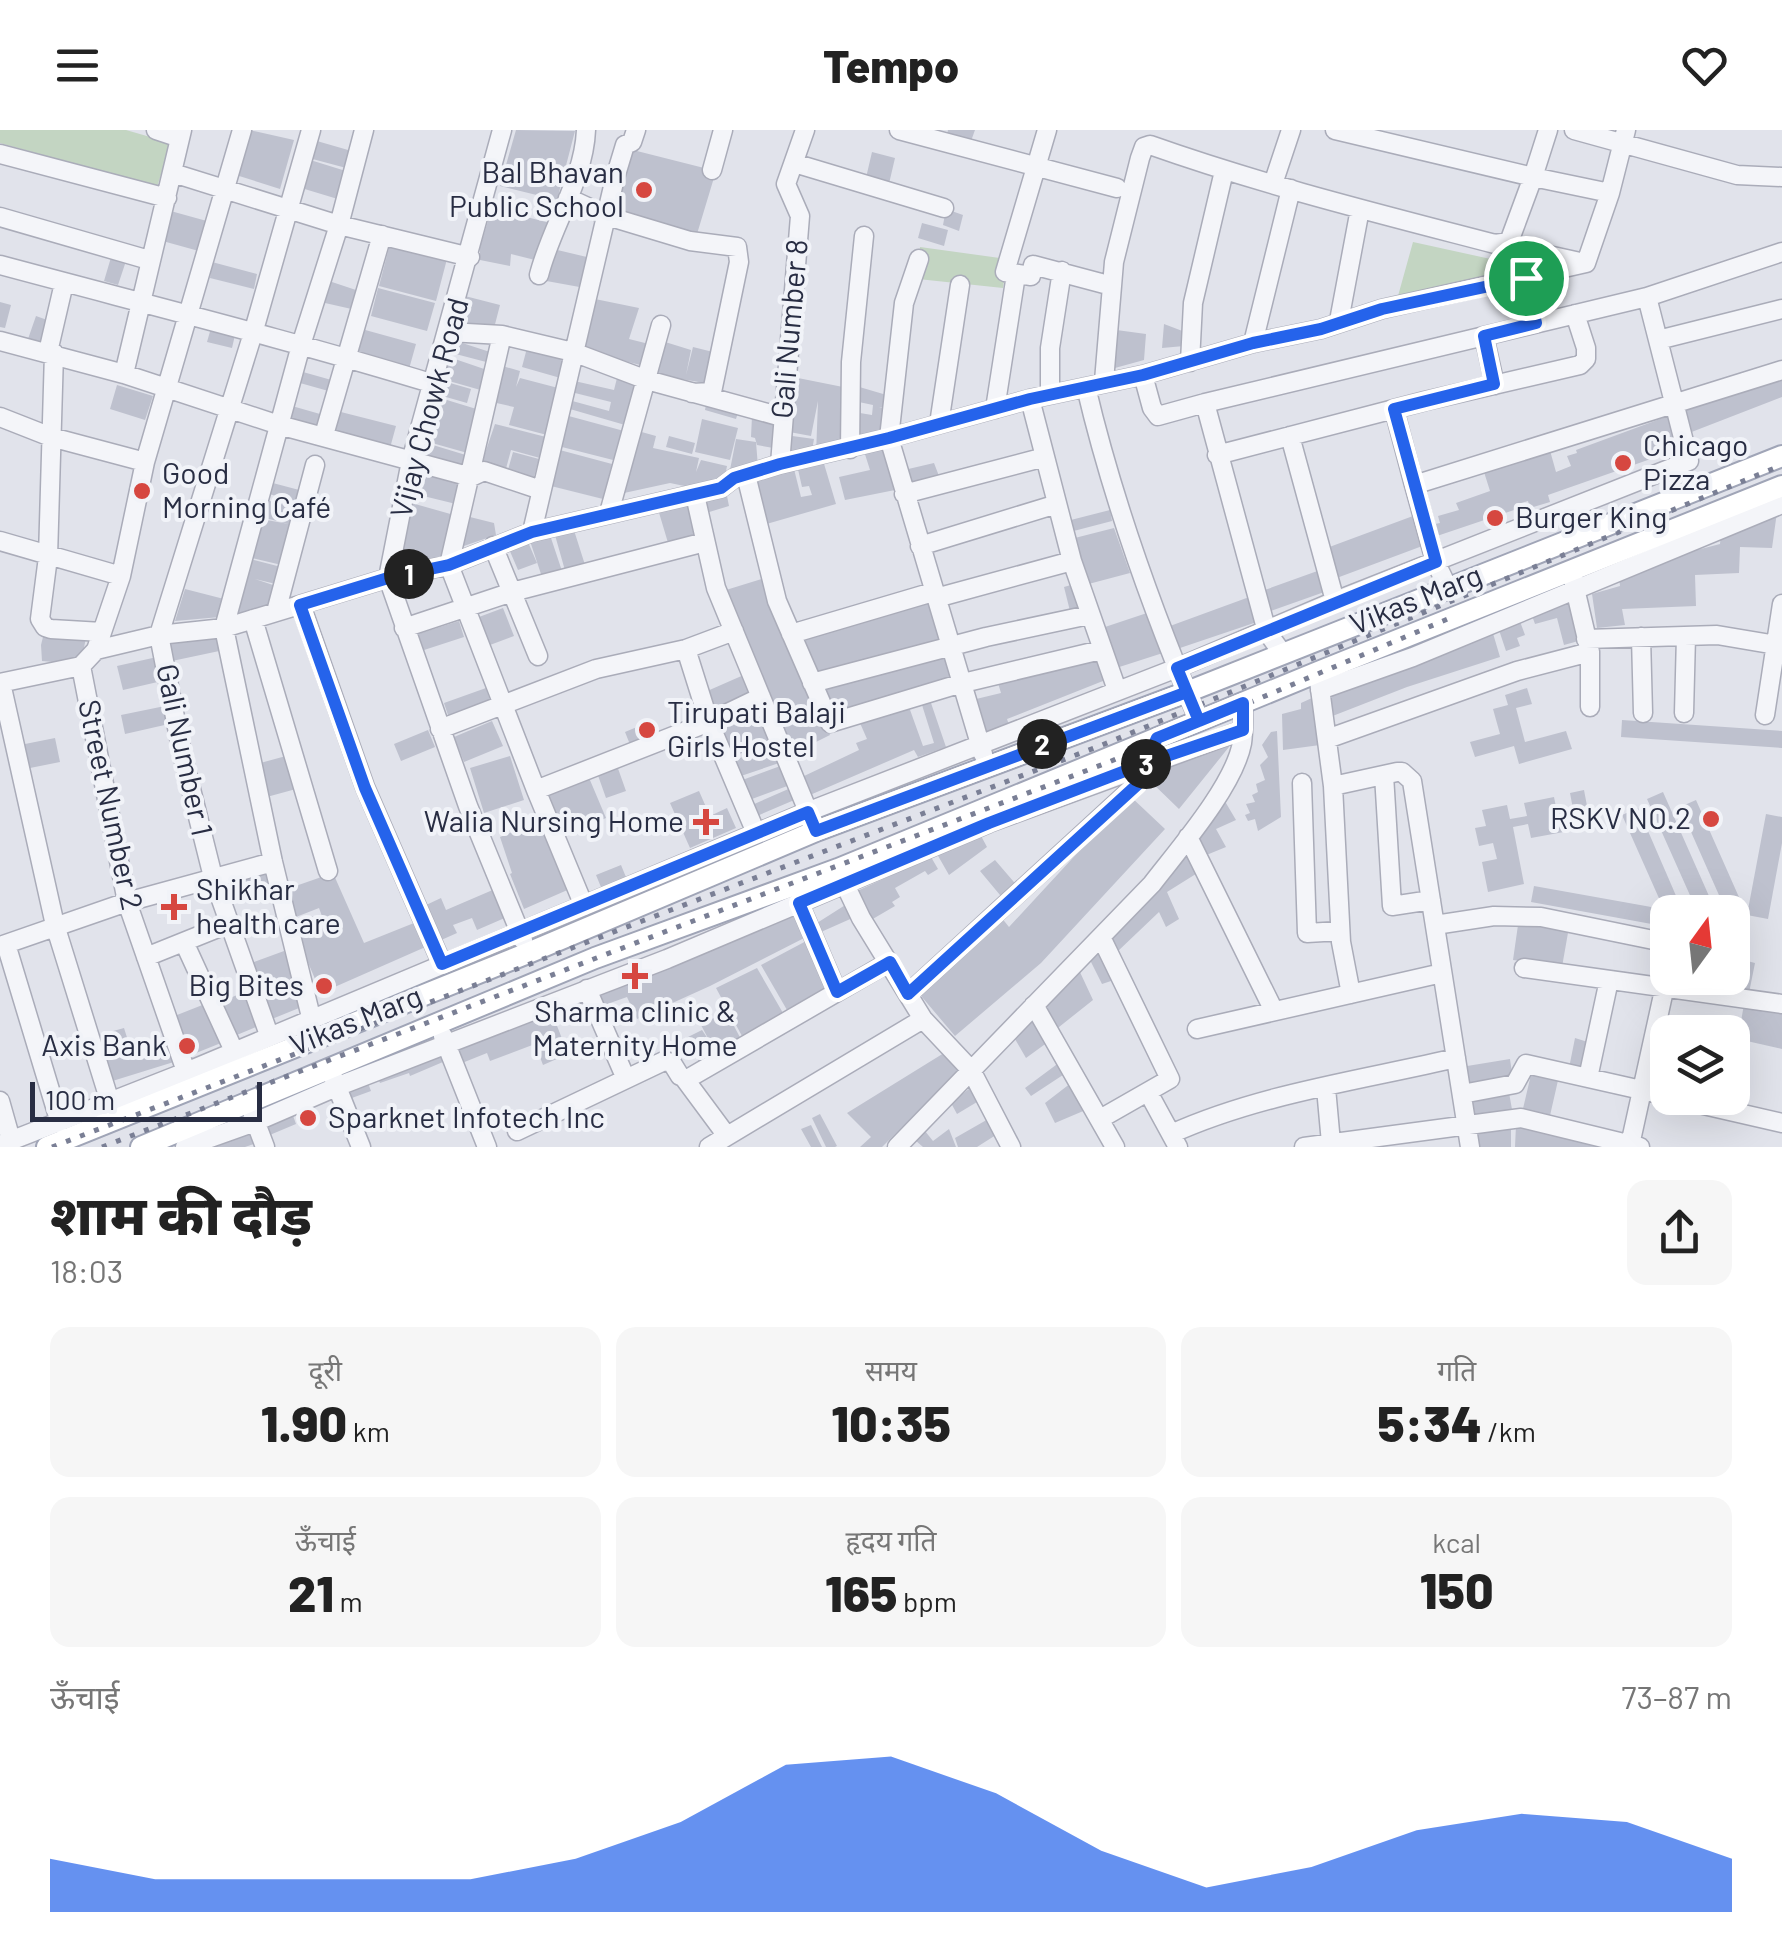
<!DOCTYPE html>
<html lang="hi">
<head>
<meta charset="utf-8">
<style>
  :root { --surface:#fff; --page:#f6f6f6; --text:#222; --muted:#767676; --accent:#2563eb }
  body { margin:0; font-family:Barlow,"Noto Sans Devanagari",sans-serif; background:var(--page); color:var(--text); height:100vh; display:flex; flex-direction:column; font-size:38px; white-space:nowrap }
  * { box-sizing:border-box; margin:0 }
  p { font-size:32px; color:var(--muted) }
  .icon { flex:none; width:55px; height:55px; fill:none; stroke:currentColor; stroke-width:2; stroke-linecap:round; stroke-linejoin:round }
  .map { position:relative; height:1017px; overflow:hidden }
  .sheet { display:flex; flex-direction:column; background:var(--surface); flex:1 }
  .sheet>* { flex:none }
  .needle { width:65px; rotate:15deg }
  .buttons { position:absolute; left:1650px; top:765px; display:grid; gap:20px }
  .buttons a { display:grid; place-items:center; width:100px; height:100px; border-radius:20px; background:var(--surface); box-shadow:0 10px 40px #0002; font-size:50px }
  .scale { position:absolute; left:30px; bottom:25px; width:232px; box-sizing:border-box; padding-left:10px; border:5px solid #282d43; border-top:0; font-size:28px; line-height:35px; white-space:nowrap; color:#282d43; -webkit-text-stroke:8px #f1f3f8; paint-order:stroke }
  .pin { position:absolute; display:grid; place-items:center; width:85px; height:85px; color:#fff; margin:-42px; border:5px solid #fff; border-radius:50%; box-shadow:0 2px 10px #0007 }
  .km { position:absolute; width:50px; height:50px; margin:-25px; border-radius:50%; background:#222; color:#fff; font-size:28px; line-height:50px; text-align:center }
  .round { display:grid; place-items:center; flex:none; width:105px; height:105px; border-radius:20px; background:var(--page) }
  .summary { display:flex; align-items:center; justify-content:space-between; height:170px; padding:0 50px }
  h1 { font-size:55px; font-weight:800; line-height:75px }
  .metrics { display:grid; grid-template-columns:repeat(3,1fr); gap:15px; height:170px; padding:10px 50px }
  .metrics div { display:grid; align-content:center; border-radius:20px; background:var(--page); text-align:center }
  .metrics b { font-size:50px; font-weight:800 }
  .metrics small { font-size:28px; font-weight:400 }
  .metrics p { font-size:28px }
  .chart { height:280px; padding:20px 50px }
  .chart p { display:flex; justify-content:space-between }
  .chart svg { width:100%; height:180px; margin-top:10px; fill:var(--accent); opacity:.7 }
  header { display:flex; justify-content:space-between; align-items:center; height:130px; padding:0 50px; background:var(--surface); font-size:45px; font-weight:800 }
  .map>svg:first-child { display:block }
  .green { fill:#c3d5c2 }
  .building { fill:#bec1ce }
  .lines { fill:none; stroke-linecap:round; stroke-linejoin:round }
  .minor-casing { stroke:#aaacb9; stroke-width:21 }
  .major-casing { stroke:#a0a5b7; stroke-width:24 }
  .minor { stroke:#f4f5f9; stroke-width:18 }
  .major { stroke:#fff; stroke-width:20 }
  .rail { stroke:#7a7f95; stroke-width:5; stroke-dasharray:5 10; stroke-linecap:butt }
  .route-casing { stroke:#fff; stroke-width:20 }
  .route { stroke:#2563eb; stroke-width:12 }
  .poi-dot { fill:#d64740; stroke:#f1f3f8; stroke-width:4 }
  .labels { text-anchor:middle; stroke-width:8; stroke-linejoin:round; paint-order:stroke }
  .poi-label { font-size:30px; fill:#282d43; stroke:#f1f3f8; text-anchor:start }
  .street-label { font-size:30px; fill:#282d43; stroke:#f1f3f8 }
</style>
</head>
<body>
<header><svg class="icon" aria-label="menu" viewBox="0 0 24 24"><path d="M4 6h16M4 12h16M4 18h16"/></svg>Tempo<svg class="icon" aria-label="heart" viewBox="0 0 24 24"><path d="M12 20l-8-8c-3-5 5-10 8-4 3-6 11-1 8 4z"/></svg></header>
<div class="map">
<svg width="1782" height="1017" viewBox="0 0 1782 1017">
  <rect width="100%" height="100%" fill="#e1e3eb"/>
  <path class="green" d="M0 0H126L171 13 157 57 0 13Z
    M1413 112 1527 137 1398 166Z
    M920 117 1007 129 1003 158 918 149Z"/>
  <path class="building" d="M249 0 294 10 280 59 236 45Z
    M516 0 575 1 557 70 500 56Z
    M948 0H975L971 11 947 4Z
    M310 9 355 22 350 39 305 27Z
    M629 19 716 41 697 104 610 79Z
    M872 22 895 28 888 58 865 52Z
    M307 29 349 42 341 70 298 57Z
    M492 78 550 93 539 131 511 124 510 136 480 130V117Z
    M946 79 963 85 959 101 943 95Z
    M167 80 214 93 206 123 159 110Z
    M922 93 948 100 944 116 918 108Z
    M390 114 447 129 436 171 379 156Z
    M549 118 591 128 585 158 541 150Z
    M112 124 127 128 118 155 104 151Z
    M212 132 257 144 254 159 210 148Z
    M329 151 359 161 356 180 325 173Z
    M378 158 435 173 427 201 371 186Z
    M461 165 500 175 493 202 454 191Z
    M595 169 639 178 629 209 653 215 648 237 581 220Z
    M0 172 11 175 5 198 0 197Z
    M36 186 50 191 42 214 28 209Z
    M1164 194 1185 202 1184 216 1162 218Z
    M211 198 235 205 232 218 207 212Z
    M358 198 416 214 409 239 350 221Z
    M1109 199 1146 204 1144 230 1104 241Z
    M450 209 493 223 490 233 448 222Z
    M662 211 691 220 686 245 693 217 717 223 710 254 653 244Z
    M527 218 569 225 564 249 522 237Z
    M449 227 490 241 484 261 442 249Z
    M499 235 520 241 516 257 520 248 562 259 547 305 509 295 514 277 492 272Z
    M303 242 335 251 332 262 300 253Z
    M793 247 848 258V317L816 325 818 271 811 306 784 301Z
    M1782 247V267L1689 303 1681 282Z
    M617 248 642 254 632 297 563 277 565 269 609 281 611 272 567 261 570 250 614 260Z
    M443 251 471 259 467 273 439 265Z
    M117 255 153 266 145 290 110 279Z
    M856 256 890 266V278L879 277 890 280 889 305 852 316 854 282 872 285 873 275 854 271Z
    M437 267 483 281 471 324 425 311Z
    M707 269 739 279 736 289 705 280Z
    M292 276 327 286 323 300 289 292Z
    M333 280 396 296 390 318 328 302Z
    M565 285 624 301 617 331 558 316Z
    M1671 285 1682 318 1548 365 1550 372 1530 378 1528 371 1518 374 1520 378 1434 407 1430 395 1440 393 1438 386 1459 380 1456 373 1490 361 1484 342 1529 328 1549 317 1556 342 1571 336 1567 326 1577 323 1576 320Z
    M752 286 779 291V319L757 315 755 308 751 307Z
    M702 289 738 298 730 330 695 322Z
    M495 294 546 307 540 328 511 320 504 346 481 335Z
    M638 301 656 306 653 318 699 328 696 342 701 330 727 336 724 351 694 358 670 353 624 363Z
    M785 305 814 309 811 326 786 332Z
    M669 306 695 313 692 324 666 317Z
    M736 309 756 312 758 337 729 345Z
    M888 311 900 359 845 370 839 347 870 340 863 318Z
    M423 312 469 326 466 343 417 329Z
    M556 319 612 334 603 369 547 355Z
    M513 322 539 329 532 354 506 347Z
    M822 327 836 374 763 395 750 346 793 335 801 367 812 365 809 356 802 357 797 335Z
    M934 333 939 346 909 354 904 340Z
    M413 336 464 351 456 374 407 362Z
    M269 352 303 361 300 373 266 363Z
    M727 366 729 376 706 383 703 372Z
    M690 369 700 408 669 416 657 376Z
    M266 370 299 379 286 436 252 428 261 389 289 394 261 387Z
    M408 372 454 385 446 428 394 440Z
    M1110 380 1112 391 1066 403 1063 392Z
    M1777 382 1772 418 1740 417 1739 443 1695 445 1696 476 1622 479 1625 495 1597 498 1592 464 1620 456 1619 446 1670 427 1720 414 1721 403Z
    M466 386 494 393 496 405 458 418Z
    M1413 386 1425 415 1334 449 1324 419Z
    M572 394 586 438 566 444 553 398Z
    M1114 398 1130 443 1081 456 1067 410Z
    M550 405 562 441 542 447 530 411Z
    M528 412 537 433 518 440 509 419Z
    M250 429 285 438 280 455 255 449 279 457 274 477 236 485Z
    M1323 439 1330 460 1268 482 1262 461Z
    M768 447 830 605 794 623 768 566 726 460Z
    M1078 453 1085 477 1070 481 1064 457Z
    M185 459 224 469 220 487 175 491Z
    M1252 466 1260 491 1177 519 1170 496Z
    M1570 467 1582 510 1564 515 1557 488 1535 494 1530 480Z
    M932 472 944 513 813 550 795 507Z
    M503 478 514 506 490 515 479 487Z
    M1153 481 1169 521 1110 540 1096 500Z
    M1518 486 1525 505 1517 508 1520 516 1506 521 1497 494Z
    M459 491 464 507 421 521 415 505Z
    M45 499 86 508 81 532 69 529 65 533 42 531 41 515Z
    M1492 500 1500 527 1407 557 1330 587 1326 563Z
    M220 501 224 520 172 531 167 511Z
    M943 521 953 555 836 589 821 555Z
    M1099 523 1108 549 1007 589 1010 598 982 608 972 570 1001 563 998 553Z
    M157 527 162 551 123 560 117 536Z
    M746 544 756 566 715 584 705 562Z
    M486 558 492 576 450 591 444 573Z
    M1527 558 1532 574 1516 578 1525 612 1566 601 1572 619 1519 634 1514 616 1475 627 1470 612 1500 604 1493 579 1508 575 1505 565Z
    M1312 568 1318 572 1320 615 1283 620 1282 584 1301 579V573Z
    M931 573 946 617 918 627 914 620 810 665 802 647 859 620 856 613 867 609 860 593 909 577 923 616 934 613 922 575Z
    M760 575 775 610 732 627 717 592Z
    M165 576 169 594 125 604 121 585Z
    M1622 590 1782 601V618L1621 607Z
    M492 591 503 616 464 632 454 607Z
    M651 591 657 607 631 617 625 602Z
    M428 600 435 617 401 631 394 614Z
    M1277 601 1281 687 1258 701 1255 689 1248 691 1245 685 1250 683 1246 674 1255 672 1252 665 1258 662 1256 654 1265 650 1260 635 1268 627 1262 615 1271 602Z
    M55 608 60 632 25 639 20 615Z
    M1233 612 1179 679 1148 649 1164 630Z
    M776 615 782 632 735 648 729 632Z
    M286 626 296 659 263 668 253 635Z
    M510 626 524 670 484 683 470 638Z
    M615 630 626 661 606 668 595 637Z
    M783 635 790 655 744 672 737 652Z
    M587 643 606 688 559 707 540 663Z
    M793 657 799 668 757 686 752 675Z
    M1584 660 1591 697 1531 708 1528 694 1513 697 1524 754 1488 762 1482 732 1497 729 1493 713 1479 716 1475 698 1486 696 1482 680 1507 675 1510 689 1527 686 1524 673 1554 667 1557 682 1573 679 1570 663Z
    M699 661 710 686 727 678 736 698 690 718 670 673Z
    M1663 662 1709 766 1693 772 1647 669Z
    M1130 666 1165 699 1041 833 955 906 916 860 1001 787 1009 797Z
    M1223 668 1236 690 1216 699 1226 717 1204 726 1195 708Z
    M1696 670 1742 774 1726 781 1680 677Z
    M1638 678 1677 768 1662 775 1622 685Z
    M1766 684 1782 687V713L1768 789 1747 785Z
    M546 694 572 758 524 779 510 744 512 743 500 707 520 699 522 703Z
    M980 704 987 717 949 745 937 724Z
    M1186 719 1199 742 1167 762 1179 789 1166 797 1159 782 1117 822 1109 807Z
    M931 727 938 739 928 745 925 741 895 758 900 767 892 772 895 776 871 790 855 762Z
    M995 730 1020 759 1005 771 980 741Z
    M621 735 628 752 603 762 596 745Z
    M268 738 274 766 227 774 221 748Z
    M333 743 364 813 419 791 430 815 321 863 298 809 326 797 319 778 296 787 287 759Z
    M1534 756 1668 780V797L1531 772Z
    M495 759 507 787 477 800 472 788 453 795 457 803 439 811 424 776 441 768 446 780Z
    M850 772 857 786 821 802 817 793Z
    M802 782 814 803 710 856 637 889 627 867 596 878 591 864Z
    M278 785 282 795 237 809 234 800Z
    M317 785 321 794 300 802 297 792Z
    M1518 795 1569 797 1562 837 1513 830Z
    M810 809 830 855 787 880 761 835Z
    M1098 818 1114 850 1102 854 1089 828Z
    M284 821 304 876 267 891 246 835Z
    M1732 827 1755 833 1748 868 1722 861 1725 848H1732Z
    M757 838 783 883 742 906 716 858Z
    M1079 840 1093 870 1054 901 1041 881Z
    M248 860 263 894 232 907 219 873Z
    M581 866 583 872 552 883 568 924 543 935 535 914 490 931 487 923 462 933 454 914Z
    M210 872 226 911 186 927 172 887Z
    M1744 874 1782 881V919L1738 909Z
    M726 881 743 913 700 934 686 908 702 900 710 912 701 895Z
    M1034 887 1048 912 1026 928 1015 909 1025 893Z
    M124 898 130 917 171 906 177 931 106 953 92 907Z
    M1575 908 1591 913 1585 942 1569 938Z
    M444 917 450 929 410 946 409 943 380 953 378 948 368 953 371 961 349 969 344 957Z
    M944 923 961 939 882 1017H860L871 1007 847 983Z
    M1510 929 1513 950 1465 960 1461 937Z
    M1060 932 1066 943 1031 966 1025 958Z
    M1532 940 1559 946 1549 990 1522 983Z
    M1071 953 1088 979 1055 993 1045 973Z
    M974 955 982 969 957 984 951 973Z
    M1508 957 1513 985 1471 993 1465 964Z
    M291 980 296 994 265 1007 259 994Z
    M820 984 837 1016 835 1017H826L812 988Z
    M990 988 999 1003 977 1017H958L955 1008Z
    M811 995 822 1017H811L801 999Z
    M1516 995 1607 1017H1515Z
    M254 996 260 1012 245 1017H199Z
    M1511 996V1017H1475L1472 1000Z
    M949 999 956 1017H923L915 1010 925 1001 933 1011Z"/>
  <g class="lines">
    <defs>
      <path id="minor" d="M156 0 180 8
        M502 0 411 331 388 448 468 676 523 810
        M899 0 1117 58
        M1047 0 1005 142 1031 146 1033 135 1112 156 1104 251
        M1548 0 1533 47 1610 63
        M1574 0 1737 45 1782 47
        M0 24 167 68
        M794 33 944 78
        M712 40 723 0
        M173 43 339 95 470 127
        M1273 54 1291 0
        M568 68 607 86 690 111 737 117 739 132 712 262 692 263
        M0 87 149 130
        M1503 115 1580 132
        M919 129 904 173 889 308 983 624
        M0 135C145 174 290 210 434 254
        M539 145C551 97 584 50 586 0
        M1526 147 1537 193
        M1112 156 1114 132 1140 28 1144 17 1150 15C1263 55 1380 84 1495 114L1509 112 1533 47 1335 0
        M1339 191 1360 79
        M449 202 502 205 573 222 647 250 782 287
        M502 205 449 435 536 660
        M1484 206 1495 255
        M1658 210 1782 179
        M0 211 124 244 279 295 471 347 484 341 541 360
        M1253 213 1291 59
        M48 222 64 153
        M54 223 48 427 40 489 45 497 51 499 102 502
        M1190 232 1193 173 1224 41
        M124 244 182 0
        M1143 245 1152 278 1158 286 1205 273
        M1086 257C1113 372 1153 482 1199 591
        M1050 264V218L1062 141
        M1030 269 1072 431 1117 560
        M995 279 1015 151
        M1394 279 1414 355
        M0 287 51 307 145 332
        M939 294 960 155
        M324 305 382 105
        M1290 306 1335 471
        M850 319 851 232 864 106
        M1217 325 1425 271 1580 235 1586 229V218L1575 184
        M780 334 800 86 786 54 805 0
        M746 345 777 471 830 593 959 554 1101 520
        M904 364 1045 327
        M695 365 716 458 812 691
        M609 383 661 195
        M532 402 615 48 625 15 632 12 636 0
        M0 411 121 446
        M493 416 538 526
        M920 416 1057 374
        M1573 450 1590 522V577
        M1448 458 1435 431 1414 355 1782 240
        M936 468 1072 431
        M301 475 365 657 442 834
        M276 482 315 335
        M253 489 328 741
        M404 498 512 462 705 412
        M791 504 933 462
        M1641 507 1643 583
        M1586 509 1717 505 1782 516
        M686 519 709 592 756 703
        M96 520 159 505 224 498 388 448 449 435 532 402 721 358 734 348 780 334 889 308 1030 269 1143 245 1253 213 1321 199 1382 179 1586 133 1610 63 1626 0
        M1283 524 1267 502 1205 273 1647 167 1782 122
        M81 536 127 772 189 950
        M1319 551 1333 656 1341 812 1351 864
        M0 553 81 536 96 520 121 446 145 332 242 0
        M1 553 55 795 110 972
        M812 553 986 507 1089 485
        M1320 560 1413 527 1782 374
        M1684 583 1686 506
        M1765 585 1782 474
        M440 599 596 539 686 519 734 501
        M1327 609 1517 541 1590 522
        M1384 645 1392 776 1431 770
        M1302 653 1307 803 1340 801
        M1333 656 1397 642H1402L1412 651 1470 1017
        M1188 707 1274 881
        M840 744 861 788 923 889 971 940 1011 1017
        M799 773 837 862
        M584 776 536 660 709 592 761 567
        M1435 795 1494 786 1541 787 1668 813
        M184 812 234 921
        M6 814 60 993
        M0 816 127 772 273 732
        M146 827 228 794
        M1524 838 1782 874
        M587 859 626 949
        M908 864 1138 653 1149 628
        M1034 875 1115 1017
        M311 899V887L273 732 224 498 301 215 339 95 364 0
        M1197 899 1442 843
        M269 905 213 747 182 623 159 505 254 200 311 0
        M443 906 487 1017
        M333 947 361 1017
        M684 948 727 1006
        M1588 948 1609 850
        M1326 958 1331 1013
        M1148 962 1178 1017
        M1462 964 1515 954 1526 934 1668 966
        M1673 968 1782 993
        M0 971 13 1017
        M253 985 265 1017
        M1100 989 1170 949 1101 807
        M517 1001 664 931 672 933 680 946 689 948 889 832
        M1171 1004C1259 964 1362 950 1456 928
        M0 1015 186 942 807 682 1177 538 1335 471 1689 331 1647 167
        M1630 1015 1668 842
        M185 1017 255 992 336 957 667 829 989 693 1243 600
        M709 1017 923 889
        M897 1017 1152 754C1179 719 1234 656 1242 613 1244 600 1243 586 1243 573
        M1304 1017 1521 988 1640 1017"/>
      <path id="major" d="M47 1017 528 823 816 701 1187 562 1782 326
        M141 1017 595 828 838 739 1318 542 1782 356"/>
    </defs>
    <use href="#minor" class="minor-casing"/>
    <use href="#major" class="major-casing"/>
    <use href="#minor" class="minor"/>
    <use href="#major" class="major"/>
    <path class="rail" d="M52 1017 1102 615 1782 335
      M102 1017 1109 632 1450 488"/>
  </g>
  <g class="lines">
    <defs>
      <path id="route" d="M1526 148 1382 179 1321 199 1253 213 1143 245 1030 269 889 308 780 334 734 348 721 358 532 402 449 435 388 448 300 475 365 658 442 834 808 682 816 701 1187 562 1199 591 1157 608 1146 633 989 693 799 773 837 862 890 832 908 864 1138 654 1146 633 1243 600V573L1199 591 1177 538 1436 432 1394 279 1494 254 1484 206 1536 193 1526 148"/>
    </defs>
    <use href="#route" class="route-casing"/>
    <use href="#route" class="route"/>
  </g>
  <g class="poi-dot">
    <circle cx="644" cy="60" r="10"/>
    <circle cx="1623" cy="333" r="10"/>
    <circle cx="142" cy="361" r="10"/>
    <circle cx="1495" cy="388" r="10"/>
    <circle cx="647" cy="600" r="10"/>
    <circle cx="1711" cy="689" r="10"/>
    <path d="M701 677h10v10h10v10h-10v10h-10v-10h-10v-10h10z"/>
    <path d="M169 762h10v10h10v10h-10v10h-10v-10h-10v-10h10z"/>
    <path d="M630 831h10v10h10v10h-10v10h-10v-10h-10v-10h10z"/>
    <circle cx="324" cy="856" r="10"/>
    <circle cx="187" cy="916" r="10"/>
    <circle cx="308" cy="988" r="10"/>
  </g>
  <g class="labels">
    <g class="poi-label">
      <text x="624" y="53" text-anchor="end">Bal Bhavan<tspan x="624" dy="34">Public School</tspan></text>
      <text x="1643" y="326">Chicago<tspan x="1643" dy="34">Pizza</tspan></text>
      <text x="162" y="354">Good<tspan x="162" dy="34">Morning Café</tspan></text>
      <text x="1515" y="398">Burger King</text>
      <text x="667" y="593">Tirupati Balaji<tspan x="667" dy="34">Girls Hostel</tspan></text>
      <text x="1691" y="699" text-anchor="end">RSKV NO.2</text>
      <text x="684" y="702" text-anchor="end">Walia Nursing Home</text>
      <text x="196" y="770">Shikhar<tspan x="196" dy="34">health care</tspan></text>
      <text x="304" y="866" text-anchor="end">Big Bites</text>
      <text x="635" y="892" text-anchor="middle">Sharma clinic &amp;<tspan x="635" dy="34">Maternity Home</tspan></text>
      <text x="167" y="926" text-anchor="end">Axis Bank</text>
      <text x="328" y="998">Sparknet Infotech Inc</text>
    </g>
    <g class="street-label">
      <text transform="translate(790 199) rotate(-85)" y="10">Gali Number 8</text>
      <text transform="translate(430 278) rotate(-75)" y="10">Vijay Chowk Road</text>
      <text transform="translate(1416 470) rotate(-22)" y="10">Vikas Marg</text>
      <text transform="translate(184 620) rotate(78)" y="10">Gali Number 1</text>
      <text transform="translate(110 675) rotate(78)" y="10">Street Number 2</text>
      <text transform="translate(356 891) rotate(-22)" y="10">Vikas Marg</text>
    </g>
  </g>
</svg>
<div class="buttons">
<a><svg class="needle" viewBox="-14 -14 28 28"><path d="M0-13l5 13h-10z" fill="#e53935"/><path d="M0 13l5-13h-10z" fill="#767676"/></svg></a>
<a><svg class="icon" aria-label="layers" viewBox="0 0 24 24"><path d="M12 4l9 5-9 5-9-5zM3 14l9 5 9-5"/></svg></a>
</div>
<div class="scale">100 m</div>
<div class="pin" style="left:1526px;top:148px;background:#1e9e55"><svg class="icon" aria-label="arrive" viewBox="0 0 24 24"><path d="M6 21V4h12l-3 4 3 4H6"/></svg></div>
<b class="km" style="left:409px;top:444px">1</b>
<b class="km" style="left:1042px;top:614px">2</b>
<b class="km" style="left:1146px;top:634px">3</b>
</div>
<section class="sheet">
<div class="summary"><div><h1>शाम की दौड़</h1><p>18:03</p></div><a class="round"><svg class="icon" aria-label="share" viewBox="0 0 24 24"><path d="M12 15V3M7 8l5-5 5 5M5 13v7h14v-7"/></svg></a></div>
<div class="metrics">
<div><p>दूरी</p><b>1.90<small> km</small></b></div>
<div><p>समय</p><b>10:35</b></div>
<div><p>गति</p><b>5:34<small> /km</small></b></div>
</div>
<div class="metrics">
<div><p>ऊँचाई</p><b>21<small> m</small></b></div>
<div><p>हृदय गति</p><b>165<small> bpm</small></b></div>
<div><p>kcal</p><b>150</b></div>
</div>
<div class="chart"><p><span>ऊँचाई</span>73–87 m</p>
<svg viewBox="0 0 160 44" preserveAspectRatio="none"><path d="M0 44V31L10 36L20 36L30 36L40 36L50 31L60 22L70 8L80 6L90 15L100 29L110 38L120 33L130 24L140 20L150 22L160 31V44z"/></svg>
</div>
</section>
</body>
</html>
